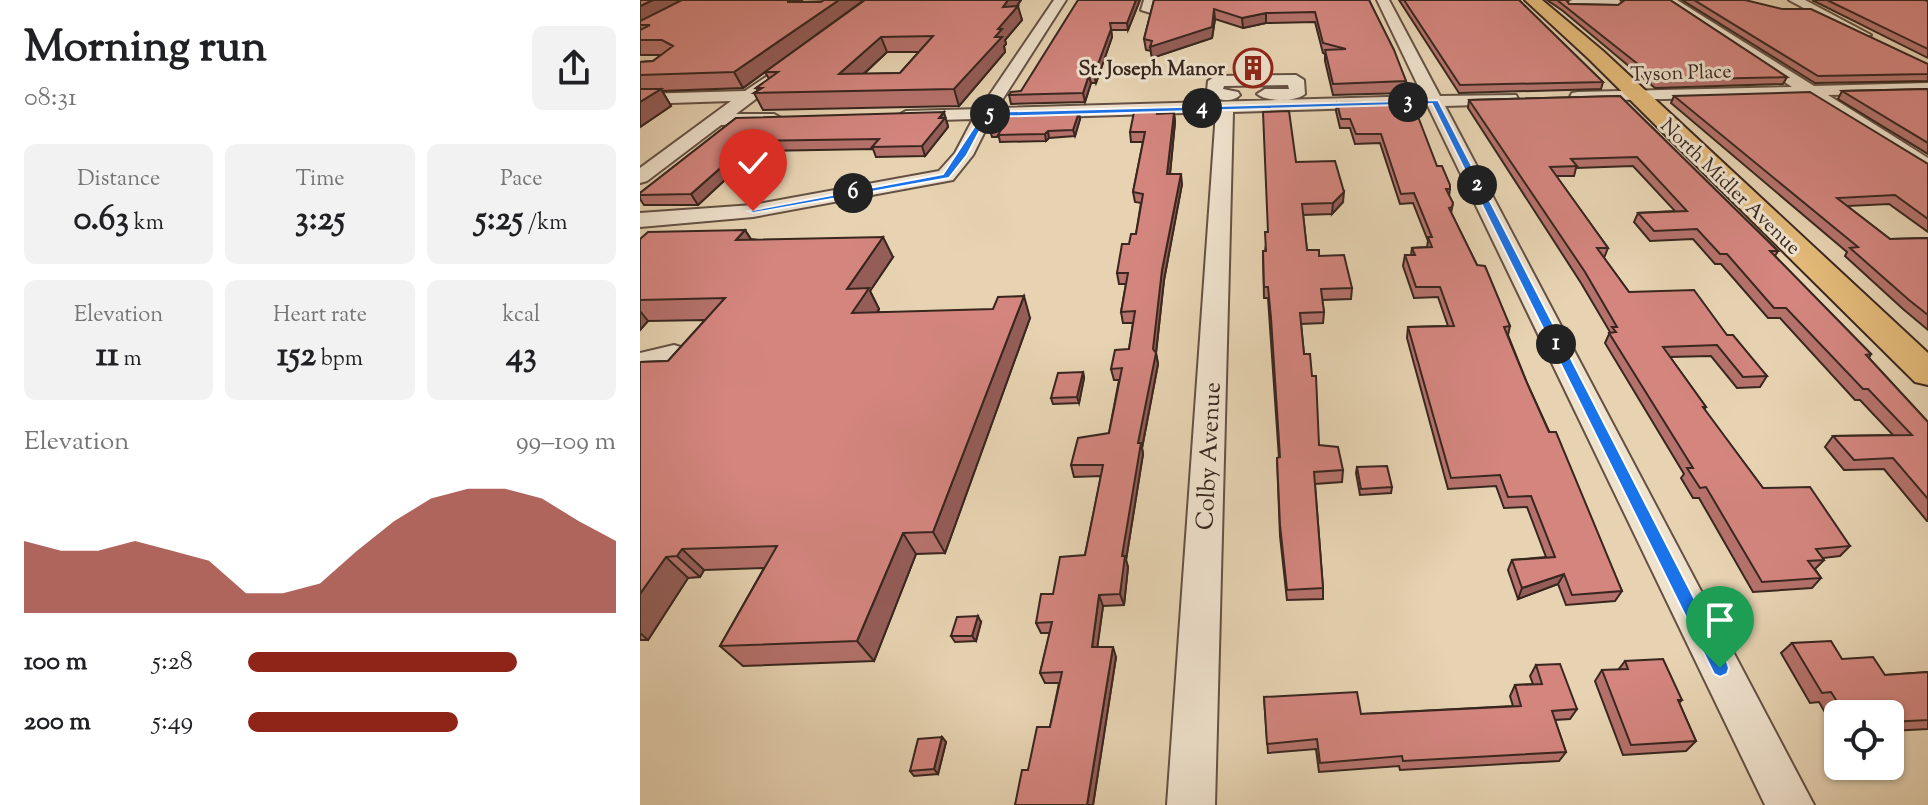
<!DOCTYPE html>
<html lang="en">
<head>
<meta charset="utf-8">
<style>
  :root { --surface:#fff; --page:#f2f2f2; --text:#202124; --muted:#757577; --accent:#8f2418 }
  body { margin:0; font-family:"Sorts Mill Goudy",serif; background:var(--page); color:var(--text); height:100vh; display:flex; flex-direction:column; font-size:30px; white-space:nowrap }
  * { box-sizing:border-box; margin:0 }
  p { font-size:26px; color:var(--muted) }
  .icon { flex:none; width:44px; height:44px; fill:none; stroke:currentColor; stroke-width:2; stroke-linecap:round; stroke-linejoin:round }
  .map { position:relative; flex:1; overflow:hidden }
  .drawer { display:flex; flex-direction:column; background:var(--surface); width:640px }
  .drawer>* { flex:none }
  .controls { position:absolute; left:1184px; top:700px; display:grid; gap:16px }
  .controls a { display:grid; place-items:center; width:80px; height:80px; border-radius:12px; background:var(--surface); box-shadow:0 2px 6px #0004; font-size:40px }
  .pin { position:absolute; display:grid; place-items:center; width:68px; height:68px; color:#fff; margin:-82px -34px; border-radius:50% 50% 50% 0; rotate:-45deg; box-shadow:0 0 8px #0007 }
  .pin .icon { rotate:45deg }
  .km { position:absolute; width:40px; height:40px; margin:-20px; border-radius:50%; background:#222; color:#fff; font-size:22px; line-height:40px; text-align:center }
  .round { display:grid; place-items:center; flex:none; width:84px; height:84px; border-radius:12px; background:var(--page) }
  .head { display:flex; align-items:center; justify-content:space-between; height:136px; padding:0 24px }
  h1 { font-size:44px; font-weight:800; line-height:60px }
  .stats { display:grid; grid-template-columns:repeat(3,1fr); gap:12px; height:136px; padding:8px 24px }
  .stats div { display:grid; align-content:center; border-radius:12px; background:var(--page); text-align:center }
  .stats b { font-size:34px; font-weight:800 }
  .stats small { font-size:22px; font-weight:400 }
  .stats p { font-size:22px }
  .chart { height:224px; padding:16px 24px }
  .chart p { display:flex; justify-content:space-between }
  .chart svg { width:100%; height:144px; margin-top:8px; fill:var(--accent); opacity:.7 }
  ul { padding:0 24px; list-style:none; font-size:26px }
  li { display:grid; grid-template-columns:128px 96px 1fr; align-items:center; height:60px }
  li i { height:20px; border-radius:10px; background:var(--accent) }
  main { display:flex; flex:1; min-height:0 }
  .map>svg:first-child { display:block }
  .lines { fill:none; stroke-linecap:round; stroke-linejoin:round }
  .minor-casing { stroke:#645144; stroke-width:4 }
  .major-casing { stroke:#38261f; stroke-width:4 }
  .minor { fill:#efe2cd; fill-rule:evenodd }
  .major { fill:#e4ba79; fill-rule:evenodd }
  .wall { fill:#b5726c; stroke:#38261f; stroke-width:2; fill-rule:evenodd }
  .shaded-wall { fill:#945d58; stroke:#38261f; stroke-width:2 }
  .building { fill:#d3857e; stroke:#38261f; stroke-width:2; fill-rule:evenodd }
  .route { fill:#1a73e8; stroke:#fff; stroke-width:2 }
  .labels { text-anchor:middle; stroke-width:6; stroke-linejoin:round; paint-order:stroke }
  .far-poi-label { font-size:20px; font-weight:bold; fill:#38261f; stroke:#efe2cd; text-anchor:end }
  .far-street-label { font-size:20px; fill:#38261f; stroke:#efe2cd }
  .street-label { font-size:24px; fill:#38261f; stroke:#efe2cd }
</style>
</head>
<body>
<main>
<section class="drawer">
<div class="head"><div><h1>Morning run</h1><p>08:31</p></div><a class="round"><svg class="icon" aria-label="share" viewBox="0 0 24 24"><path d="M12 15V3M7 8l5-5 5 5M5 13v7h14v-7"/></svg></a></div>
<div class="stats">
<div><p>Distance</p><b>0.63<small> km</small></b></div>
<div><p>Time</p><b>3:25</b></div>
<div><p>Pace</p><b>5:25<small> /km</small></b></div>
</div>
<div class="stats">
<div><p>Elevation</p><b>11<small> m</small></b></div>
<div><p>Heart rate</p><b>152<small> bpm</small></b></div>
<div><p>kcal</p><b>43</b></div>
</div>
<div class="chart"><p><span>Elevation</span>99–109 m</p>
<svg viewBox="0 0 160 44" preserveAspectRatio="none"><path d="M0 44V22L10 25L20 25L30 22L40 25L50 28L60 38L70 38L80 35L90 25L100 16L110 9L120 6L130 6L140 9L150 16L160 22V44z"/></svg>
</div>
<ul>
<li><b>100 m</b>5:28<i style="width:73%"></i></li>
<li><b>200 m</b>5:49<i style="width:57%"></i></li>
</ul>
</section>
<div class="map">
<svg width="1288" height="805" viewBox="0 0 1288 805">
  <rect width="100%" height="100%" fill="#e7d3b2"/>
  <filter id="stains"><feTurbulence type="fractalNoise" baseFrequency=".0025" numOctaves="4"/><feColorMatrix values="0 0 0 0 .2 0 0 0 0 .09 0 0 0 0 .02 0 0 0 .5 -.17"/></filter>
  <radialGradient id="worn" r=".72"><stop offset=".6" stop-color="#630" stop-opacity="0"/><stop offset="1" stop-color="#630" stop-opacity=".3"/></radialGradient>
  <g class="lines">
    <defs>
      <path id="minor" d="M414 0H426L357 108 783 96 737 0H749L800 96 876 95 878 99 876 103 870 104 805 106 1174 805H1125L788 106 593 112 575 805H527L576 112 351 119 333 155 313 180 113 217 0 227V213L113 205 299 171 315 153 333 119 266 121 257 116 266 111 340 109Z
        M504 0H516L511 13 501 10Z
        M979 0 982 4 976 8H932L926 4 932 0Z
        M1023 0H1037L1174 86 1288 83V93L1188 95 1288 158V173L1167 96 932 101 930 97 932 93 938 92 1152 87Z
        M1149 0H1165L1231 35 1219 38Z
        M150 61 158 66 155 69 96 114H134L143 119 140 123 81 125 7 181 0 183V168L91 101 0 104V94L105 91Z
        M656 75 664 80 665 94C655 102 627 102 617 94L625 89H649L648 85 584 86 583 89 598 92 600 95C592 104 574 100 567 91L568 81 576 76Z
        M34 345 44 348 48 354 44 360 0 371V353Z"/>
      <path id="major" d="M885 0H902L963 51 1288 353V385L1275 382 949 59Z"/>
    </defs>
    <use href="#minor" class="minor-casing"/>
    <use href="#major" class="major-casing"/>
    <use href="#minor" class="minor"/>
    <use href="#major" class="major"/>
  </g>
  <path class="wall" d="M0 0H162L159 2 224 0 103 88 22 91 31 106 0 127V62L13 61 21 55H0Z
    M225 0H381L377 6 382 20 365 40 366 44 364 46 365 52 319 106 123 110 114 93 118 91 116 88 129 79 125 72ZM247 52H279L260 73 224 74Z
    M500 0 488 30H471L472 37 456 83H451L445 102 371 104 369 95 381 91Z
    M514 0H729L766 81 764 93 693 95 685 61V54L683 53 675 22 626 23 603 28 575 19 572 38 512 58 511 51 506 50 504 39Z
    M759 0H879L963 82 961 89 819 93Z
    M907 0H928L927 1 929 4 978 5 983 2 981 0H1030L1147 77 1143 84 1015 88 923 11Z
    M1042 0H1104L1288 64V81L1175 83Z
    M1172 0H1284L1288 1V58Z
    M1288 89V154L1198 99 1202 91Z
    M980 96 1138 251 1135 256 1231 354 1229 358 1288 422V521H1287L1244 469 1204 470 1185 447 1193 436 1253 435 1220 400H1215L1140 318H1128L1081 264H1075L1053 239 1010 241 994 222 998 213 1035 211 993 166 936 168 934 176H916L968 248 964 258 989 292 1087 335 1127 376 1120 387 1097 388 1071 356 1030 357 1066 407 1064 410 1123 488 1210 546 1200 556 1183 558 1184 560 1175 569 1181 578 1172 588 1113 592 1059 498H1053L1041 478 1044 474 965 343 970 332 941 283 828 108 829 100Z
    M1034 96 1288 164V232L1249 204 1207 206 1250 239 1288 238V330L1263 309 1205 256 1207 252 1031 103Z
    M697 103 797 166 810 189 809 196 813 203 811 213 837 265 870 326 868 335 887 383 982 591 975 601 926 605 918 584 878 599 868 570 872 560 906 557 887 507 864 508 856 486 808 489 767 338 768 327 808 326 798 297 774 298 763 266 765 255H771L772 248 787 247 788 241 773 203 760 204 740 143 715 144 710 128H700L696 111Z
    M534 113 535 122 530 174 542 184 524 280 516 353 518 364 502 448 503 454 486 560 488 567 484 605 463 606 457 647 476 657 453 805H375L388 770 410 727 419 683H405L400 673 410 633H401L396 623 413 594 445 555 461 476 434 477 431 465 469 433 479 380H474L471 369 489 349 493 323H483L481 312 486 284H479L477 273 489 244 496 234 501 203 495 202 493 192 503 142H491L490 132 518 114Z
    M96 118 307 122 308 127 285 156 236 157 233 149 116 151 58 205H4L0 199V193Z
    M440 119 435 136 409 138 406 141 360 142 359 137H352L350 130Z
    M656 162 703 202 692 214 663 215 667 250 679 256 712 288 711 299 682 300 684 312 683 323 661 324 664 354 679 445 703 470 702 482 675 484 683 588V599L647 600 640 536 637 458H639L628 298H624L623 251H625L628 232Z
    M105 230 111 239 253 257 230 291 239 309 238 312 390 318 305 553 276 554 234 661 103 666 80 646 124 568 64 570 60 577 48 578 8 640H0V362L28 361 65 320 8 321 0 330V239Z
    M443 372 444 378 439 403 413 404 411 398Z
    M717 467 752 487 751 493 720 495 716 473Z
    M341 622 336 641 315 642 311 636Z
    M1152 643 1202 659 1245 675 1288 672V729L1250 731V714H1198L1197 733 1179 702 1170 703 1141 653Z
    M985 661 1042 700 1039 703 1056 741 1046 751 983 755 955 681 962 670H978Z
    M896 665 937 709 930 719 915 720 926 752 919 761 760 770 759 766 679 772 676 749 628 753 624 697 721 714 873 706 870 696 875 685 893 684 890 676Z
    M302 737 306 742 298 774 274 776 270 771Z"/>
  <path class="shaded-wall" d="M13 0H48L0 25V6Z
    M199 0H224L103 88 94 72Z
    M368 0H381L370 15 378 6 382 20 365 40 366 44 364 46 365 52 319 106 314 89 355 37 363 7Z
    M496 0H500L488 30 487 23Z
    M574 9 575 19 572 38 512 58 510 47Z
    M626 13V23L603 28 602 18Z
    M471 29 472 37 456 83 454 75Z
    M241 37 247 52 206 90 199 74Z
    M449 75 451 83 445 102 443 93Z
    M21 89 31 106 0 127V102Z
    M304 112 308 127 285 156 282 146Z
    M439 112 440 119 435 136 433 130Z
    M534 113 535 122 529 184 527 174Z
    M408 131 409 138 406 141 405 134Z
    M111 141 116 151 58 205 51 194Z
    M541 174 542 184 524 280 516 353 518 364 502 448 503 454 486 560 488 567 484 605 480 594 482 556 522 270Z
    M704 192 703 202 692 214 693 203Z
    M105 230 118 251 96 240Z
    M243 237 253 257 230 291 239 309 224 334 212 313 207 289Z
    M384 296 390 318 305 553 293 532Z
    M0 311 8 321 0 330Z
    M443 372 444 378 439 403 437 397Z
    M263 533 276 554 234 661 217 641Z
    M42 549 64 570 60 577 37 556Z
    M26 557 48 578 8 640 0 633V594Z
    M924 574 918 584 878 599 882 588Z
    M459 595 463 606 456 657 452 647Z
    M338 616 341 622 336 641 332 636Z
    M473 647 476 657 453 805H447Z
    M302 737 306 742 298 774 294 769Z"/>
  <path class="building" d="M0 0H13L0 6Z
    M42 0H148V2H181L184 0H199L94 72 0 75V62L13 61 33 46 22 40H0V30L10 25H0V21Z
    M225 0H368L363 7 378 6 358 29H362L355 37H362L314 89 114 93 122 88H116L138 72H125ZM293 36 260 73 199 74 241 37Z
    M438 0H496L487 23H470L471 29 454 75H449L443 93 369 95 371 92 381 91Z
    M514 0H729L754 50 766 81 693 84 685 50 706 49 683 43 675 12 626 13 602 18 574 9 572 27 510 47 512 41 504 39Z
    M764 0H879L963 82 820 85Z
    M917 0H926L929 4 978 5 985 0H1030L1147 77 1018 80Z
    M1054 0H1105L1142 9H1171L1288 64V74L1178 76Z
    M1187 0H1284L1288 1V49Z
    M0 89H21L0 102Z
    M1288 89V143L1202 91Z
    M1170 92 1288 164V219L1255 195 1197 198 1250 239 1288 238V315L1269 300 1210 248 1218 247 1034 96Z
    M980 96 1138 251H1130L1231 354 1226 355 1288 422V499L1253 458 1214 460 1193 436 1272 435 1228 389H1223L1146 308H1134L1087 254H1080L1057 229 1014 231 998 213 1047 211 997 157 931 159 937 166 910 167 968 248H957L989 292 1054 290 1087 335H1093L1127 376 1103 377 1077 345 1023 347 1066 407H1063L1123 488 1170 487 1210 546 1176 549 1184 560 1168 561 1181 578 1122 582 1066 487 1060 488 1047 468H1053L969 333 976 332 972 327H977L945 272 829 100Z
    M772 101 797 166H802L810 185V189H806L813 203 812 207 809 208 837 265 845 266 870 326 864 327 887 383 909 432H916L982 591 932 595 924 574 882 588 872 560 915 557 891 496 868 497 860 475 811 478 768 327 814 326 800 287H776L765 255H775L772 248 792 247 788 237H792L774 193 761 194 741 134H716L710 119H701L697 103Z
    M518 111 517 114 534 113 527 174H541L522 270 513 349 516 353 498 443H501L482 556H485L480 594 459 595 452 647H473L447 805H375L382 770H388L397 727H410L422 672 400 673 412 622 396 623 401 594H413L420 557 445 555 463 465H431L438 438 469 433 482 368 471 369 475 350 489 349 495 311 481 312 488 273H477L482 244H489L491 234H496L503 194 493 192 505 132H490L494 112Z
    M649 111 656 162 695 161 704 192 693 203 662 204 667 250H679V256L704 255 712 288 681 289 684 312 660 313 664 354H670L672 376H676L679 445 698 447 703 470 674 472 683 588 647 590 640 525 637 458 640 457 631 318 628 287H624L623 251H626L625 232H628L623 112Z
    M304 112 299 118H305L282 146 232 147 239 139 111 141 51 194 0 195V193L96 118Z
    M439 112 433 130 408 131 405 134 358 135 361 130H350L360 114Z
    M105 230 96 240 243 237 207 289 229 288 212 313 353 309 358 297 384 296 293 532 263 533 217 641 80 646 137 546 42 549 37 556 26 557 0 594V362L28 361 85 298 0 300V239L8 232Z
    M443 372 437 397 411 398 418 373Z
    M747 466 752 487 721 489 717 467Z
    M338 616 332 636H311L317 617Z
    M1191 641 1202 659 1233 657 1245 675 1288 672V720L1250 722V714H1205L1191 692 1182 693 1152 643Z
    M1023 659 1042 700H1038L1056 741 991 745 962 670 988 669 985 661Z
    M920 664 937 709 912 711 926 752 763 761 762 756 680 763 677 739 627 744 624 697 717 692 721 714 881 706 875 685 902 684 896 665Z
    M302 737 294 769 270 771 278 739Z"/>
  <path class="route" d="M798 100 1087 662 1089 668 1087 674 1080 677 1074 674 792 104 347 117 327 155 309 178 113 213 108 211 303 174 344 112Z"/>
  <defs>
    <symbol id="building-ring" viewBox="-11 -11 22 22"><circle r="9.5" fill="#efe2cd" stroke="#8f2418" stroke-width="1.5"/><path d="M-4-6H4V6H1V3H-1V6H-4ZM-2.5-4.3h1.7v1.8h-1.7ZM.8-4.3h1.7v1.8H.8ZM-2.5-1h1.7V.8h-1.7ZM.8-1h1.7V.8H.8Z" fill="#8f2418"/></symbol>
  </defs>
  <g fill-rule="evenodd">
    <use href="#building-ring" x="591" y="46" width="44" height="44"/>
  </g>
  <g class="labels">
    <g class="far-poi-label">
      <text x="585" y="75">St. Joseph Manor</text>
    </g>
    <g class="far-street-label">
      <text transform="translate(1041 72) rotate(-2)" y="7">Tyson Place</text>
      <text transform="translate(1091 186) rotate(44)" y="7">North Midler Avenue</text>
    </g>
    <g class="street-label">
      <text transform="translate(568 456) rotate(-87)" y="8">Colby Avenue</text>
    </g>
  </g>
  <rect width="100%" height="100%" filter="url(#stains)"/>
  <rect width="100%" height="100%" fill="url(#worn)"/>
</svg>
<div class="controls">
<a><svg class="icon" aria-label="locate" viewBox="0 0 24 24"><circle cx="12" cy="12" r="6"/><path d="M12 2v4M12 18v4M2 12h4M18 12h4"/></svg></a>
</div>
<div class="pin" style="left:1080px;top:668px;background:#1e9e55"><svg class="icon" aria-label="arrive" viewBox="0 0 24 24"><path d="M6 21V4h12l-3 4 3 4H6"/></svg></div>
<div class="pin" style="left:113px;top:211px;background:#d93025"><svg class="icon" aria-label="check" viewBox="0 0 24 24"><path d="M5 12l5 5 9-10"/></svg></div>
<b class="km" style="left:916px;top:344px">1</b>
<b class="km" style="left:837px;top:185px">2</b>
<b class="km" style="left:768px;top:102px">3</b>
<b class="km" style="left:562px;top:108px">4</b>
<b class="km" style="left:350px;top:114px">5</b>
<b class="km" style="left:213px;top:193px">6</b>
</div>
</main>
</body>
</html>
